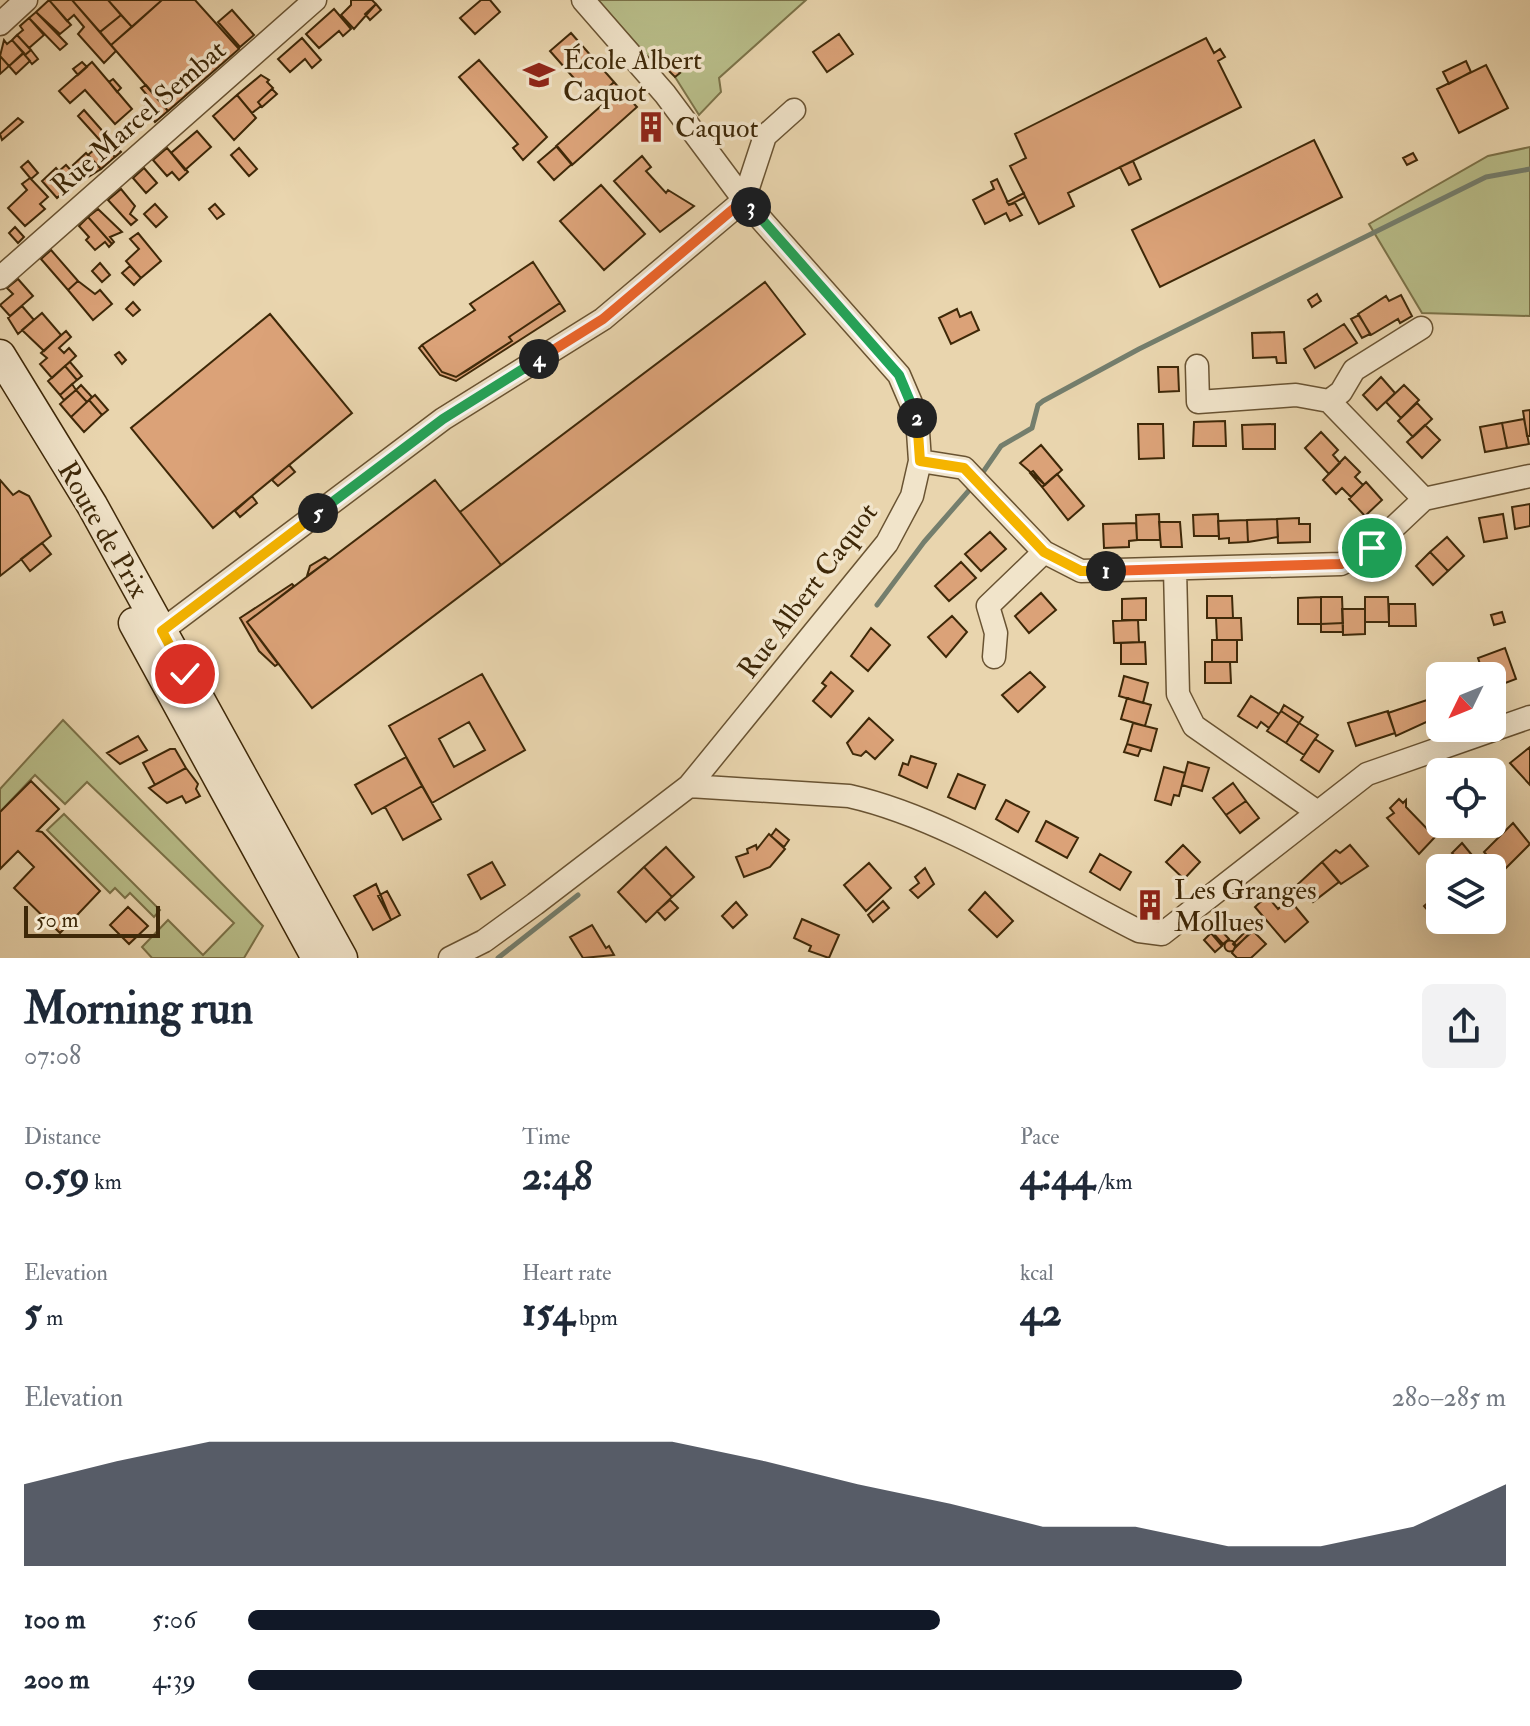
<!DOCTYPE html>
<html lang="en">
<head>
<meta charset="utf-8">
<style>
  :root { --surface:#fff; --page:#f2f2f3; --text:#1f2937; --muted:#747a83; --accent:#111827 }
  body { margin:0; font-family:"IM FELL Double Pica",serif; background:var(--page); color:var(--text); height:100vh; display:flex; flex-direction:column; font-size:30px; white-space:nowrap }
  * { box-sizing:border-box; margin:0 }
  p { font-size:26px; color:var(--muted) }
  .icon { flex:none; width:44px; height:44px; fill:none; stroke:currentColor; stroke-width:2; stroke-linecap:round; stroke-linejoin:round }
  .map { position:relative; height:958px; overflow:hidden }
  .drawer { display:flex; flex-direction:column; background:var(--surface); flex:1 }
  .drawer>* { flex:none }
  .needle { width:52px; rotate:227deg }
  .fabs { position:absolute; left:1426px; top:662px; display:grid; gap:16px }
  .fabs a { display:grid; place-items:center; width:80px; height:80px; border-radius:12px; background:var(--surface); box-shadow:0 8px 32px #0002; font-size:40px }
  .scale { position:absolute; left:24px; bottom:20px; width:136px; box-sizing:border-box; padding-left:8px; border:4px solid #3e2808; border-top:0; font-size:22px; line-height:28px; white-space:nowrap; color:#3e2808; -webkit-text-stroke:6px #f1e4ca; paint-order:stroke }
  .pin { position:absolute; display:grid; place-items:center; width:68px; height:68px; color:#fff; margin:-34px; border:4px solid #fff; border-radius:50%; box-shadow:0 2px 8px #0007 }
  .km { position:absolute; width:40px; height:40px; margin:-20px; border-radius:50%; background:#222; color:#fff; font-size:22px; line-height:40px; text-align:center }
  .round { display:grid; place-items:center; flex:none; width:84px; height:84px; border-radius:12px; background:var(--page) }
  .head { display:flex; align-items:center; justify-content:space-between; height:136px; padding:0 24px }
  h1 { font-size:44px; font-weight:700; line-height:60px }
  .metrics { display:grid; grid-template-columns:repeat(3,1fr); gap:12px; height:136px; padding:8px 24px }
  .metrics div { display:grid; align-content:center }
  .metrics b { font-size:40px; font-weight:700 }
  .metrics small { font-size:22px; font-weight:400 }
  .metrics p { font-size:22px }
  .chart { height:224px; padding:16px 24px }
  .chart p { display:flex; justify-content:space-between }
  .chart svg { width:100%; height:144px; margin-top:8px; fill:var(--accent); opacity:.7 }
  ul { padding:0 24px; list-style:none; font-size:26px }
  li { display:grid; grid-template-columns:128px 96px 1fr; align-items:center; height:60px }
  li i { height:20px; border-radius:10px; background:var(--accent) }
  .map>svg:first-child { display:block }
  .green { fill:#b8bd89; stroke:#7b7248; stroke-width:2 }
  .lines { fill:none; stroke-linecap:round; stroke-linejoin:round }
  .stream { stroke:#747e6d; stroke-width:5 }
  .building { fill:#dba278; stroke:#3e2808; stroke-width:2; fill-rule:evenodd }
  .street-casing { stroke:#695332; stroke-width:25 }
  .secondary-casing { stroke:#3e2808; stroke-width:33 }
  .street { stroke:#f1e4ca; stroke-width:22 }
  .secondary { stroke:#f1e4ca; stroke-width:30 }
  .split-1-casing { stroke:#fff; stroke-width:16 }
  .split-2-casing { stroke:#fff; stroke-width:16 }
  .split-3-casing { stroke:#fff; stroke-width:16 }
  .split-4-casing { stroke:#fff; stroke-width:16 }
  .split-5-casing { stroke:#fff; stroke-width:16 }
  .split-6-casing { stroke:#fff; stroke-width:16 }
  .split-1 { stroke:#f0652b; stroke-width:10 }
  .split-2 { stroke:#f5b400; stroke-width:10 }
  .split-3 { stroke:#22a559; stroke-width:10 }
  .split-4 { stroke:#f0652b; stroke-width:10 }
  .split-5 { stroke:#22a559; stroke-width:10 }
  .split-6 { stroke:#f5b400; stroke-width:10 }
  .labels { text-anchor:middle; stroke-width:7; stroke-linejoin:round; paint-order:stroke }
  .poi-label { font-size:28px; fill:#3e2808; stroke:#f1e4ca; text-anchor:start }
  .street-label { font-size:28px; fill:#3e2808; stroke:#f1e4ca }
</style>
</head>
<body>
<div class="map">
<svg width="1530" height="958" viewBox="0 0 1530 958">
  <rect width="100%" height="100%" fill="#e9d5ae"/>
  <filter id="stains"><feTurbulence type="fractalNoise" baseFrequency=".0025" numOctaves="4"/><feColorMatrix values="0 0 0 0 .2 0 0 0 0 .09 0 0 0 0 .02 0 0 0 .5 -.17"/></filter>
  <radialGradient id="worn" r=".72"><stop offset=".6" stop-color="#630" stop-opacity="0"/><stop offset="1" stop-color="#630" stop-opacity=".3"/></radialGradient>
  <path class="green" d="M598 0H806L719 78 721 92 699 115 675 77 679 73 672 65 667 69 647 56Z
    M1530 147V316L1422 313 1369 224 1488 156Z
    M63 720 263 926 244 958H152L142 947 168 920 203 955 234 923 87 782 65 804 35 775 0 812V789Z
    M64 814 160 910 154 917 130 893 125 898 115 888 110 893 47 830Z"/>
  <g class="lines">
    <path class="stream" d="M981 475 1001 446 1032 428 1038 405 1043 401 1139 349 1486 177 1530 169
      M877 605 924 542 972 487
      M498 958 578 895"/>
  </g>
  <path class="building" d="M49 0 71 25 60 34 36 12Z
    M49 0H72L116 51 104 63 78 34 84 27 74 15 67 21Z
    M72 0H108L121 15 100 32Z
    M108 0H162L132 27Z
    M162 0H195L239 49 168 111 111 45Z
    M351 0H372L376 4 354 29 341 15 351 5Z
    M481 0H490L500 12 475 34 460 18Z
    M376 4 381 10 370 20 365 14Z
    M334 9 351 29 343 36 339 31 319 48 306 34Z
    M232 10 254 35 240 47 218 22Z
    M36 12 67 44 60 50 29 18Z
    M121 15 132 27 111 45 100 32Z
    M29 18 44 35 29 48 17 35 23 30 20 26Z
    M571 33 614 82 594 101 550 51Z
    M839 34 853 54 827 72 813 52Z
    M17 35 31 50 25 55 12 40Z
    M302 38 321 60 312 68 305 59 290 72 278 59Z
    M1206 38 1214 53 1220 49 1225 57 1218 61 1241 107 1068 193 1074 206 1039 224 1010 166 1026 158 1015 134Z
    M4 40 7 44 12 40 24 53 9 66 0 56Z
    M31 50 38 59 32 64 25 55Z
    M23 53 30 61 16 74 9 66Z
    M0 56 9 66 0 74Z
    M479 60 547 137 523 160 513 148 518 144 459 77Z
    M1466 61 1471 72 1449 84 1443 72Z
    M82 62 87 67 78 75 73 69Z
    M92 62 132 109 115 124 85 90 70 103 59 91Z
    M671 65 680 73 675 77 667 69Z
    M1486 65 1508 108 1459 133 1437 89Z
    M261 75 269 80 267 82 273 88 258 102 261 106 252 113 237 95Z
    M113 79 121 88 117 92 109 82Z
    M614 82 620 89 604 103 598 97Z
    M146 85 168 111 155 122 143 108 152 101 141 88Z
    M272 89 277 94 262 107 258 102Z
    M620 89 637 107 572 165 556 146Z
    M237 95 256 118 234 140 213 116Z
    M84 110 121 152 115 157 78 116Z
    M18 118 23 122 2 140 0 134Z
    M197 131 211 147 185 170 171 153Z
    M1314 140 1342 197 1160 287 1132 230Z
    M102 143 115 157 101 169 88 155Z
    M557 146 572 164 554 180 538 162Z
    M167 148 188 172 179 180 172 172 167 176 153 160Z
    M239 148 257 169 249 176 231 155Z
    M86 153 101 169 85 179 73 165Z
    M1413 153 1417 160 1407 165 1403 158Z
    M642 156 651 167 646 171 666 193 668 190 694 206 660 232 614 181Z
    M28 161 38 173 31 179 21 167Z
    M1133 161 1141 179 1129 185 1120 167Z
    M66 165 78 178 71 184 59 171Z
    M56 168 71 185 57 198 42 181Z
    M144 168 157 183 146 193 133 178Z
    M30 178 48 197 40 204 45 209 25 226 8 208 27 190 22 184Z
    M997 179 1009 205 1015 203 1022 215 1010 221 1006 213 985 224 973 200 994 189 991 182Z
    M601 185 645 234 604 270 560 221Z
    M121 189 135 206 130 214 137 220 131 225 108 200Z
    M1024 193 1025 197 1009 205 1007 202Z
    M155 204 167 217 156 227 144 214Z
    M215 204 224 214 217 219 209 209Z
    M98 209 122 232 110 237 114 242 112 244 88 217Z
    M88 217 112 244 109 247 105 242 95 250 86 240 89 237 79 226Z
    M15 227 24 237 18 243 9 233Z
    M138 233 161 261 141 278 126 261 139 249 130 239Z
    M51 250 78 281 68 290 41 259Z
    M533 262 560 303 509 337 512 341 468 370 456 377 442 372 422 345 475 310 470 304Z
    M100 263 110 275 102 282 92 271Z
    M130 266 141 278 134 285 122 273Z
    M18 279 33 296 10 316 0 305 13 294 7 288Z
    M78 281 95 294 100 290 112 304 93 320 68 290Z
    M765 282 805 334 501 565 460 512Z
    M1317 294 1321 301 1312 307 1308 300Z
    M1401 295 1412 316 1400 323 1398 319 1371 335 1358 314 1386 296 1389 301Z
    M133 302 140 310 133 316 126 309Z
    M560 303 565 311 456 381 440 375 419 348 422 345 442 372 456 377 512 341 509 337Z
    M22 306 34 320 18 334 8 318Z
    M957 309 960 317 971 312 979 330 951 344 939 318Z
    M42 313 61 335 44 351 22 330Z
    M270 314 352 413 213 528 131 428Z
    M1359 315 1370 334 1362 338 1351 319Z
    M1344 324 1357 343 1315 368 1304 349Z
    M66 331 71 337 59 348 64 353 69 348 76 356 52 378 40 364 47 358 41 353Z
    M1284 332 1286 363H1277L1276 357 1253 358 1252 333Z
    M119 352 126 360 122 364 115 355Z
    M70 362 82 376 77 380 65 366Z
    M65 366 77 380 60 395 48 381Z
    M1158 367H1178L1179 391 1159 392Z
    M1381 377 1395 393 1377 410 1363 395Z
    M72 384 76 390 64 400 60 395Z
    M81 385 92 397 87 402 76 390Z
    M1404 385 1419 400 1401 418 1386 402Z
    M76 390 87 402 71 417 60 404Z
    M95 395 108 410 102 415 89 400Z
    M89 400 102 415 84 432 71 417Z
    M1417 403 1432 419 1413 437 1398 421Z
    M1530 410V436H1527L1523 411Z
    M1524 419 1529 444 1507 448 1502 423Z
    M1225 421 1226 446H1193L1194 422Z
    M1502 423 1507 448 1485 452 1480 427Z
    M1138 424H1163L1164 458 1139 459Z
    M1275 424V449H1243L1242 425Z
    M1425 425 1440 440 1422 458 1407 442Z
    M1321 432 1338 450 1333 455 1340 463 1329 474 1305 448Z
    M1041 445 1062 470 1045 485 1020 463Z
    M1345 457 1360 472 1355 477 1363 485 1351 497 1342 488 1336 494 1323 480Z
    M289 465 295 472 278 486 272 480Z
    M1033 471 1045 485 1042 487 1030 473Z
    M1057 474 1084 506 1068 520 1042 487Z
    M0 480 13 495 19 491 29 496 51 536 0 576Z
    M435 480 501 565 312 708 247 622Z
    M1366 482 1382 500 1365 516 1349 499Z
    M252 496 257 503 240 517 235 511Z
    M1530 504V526L1515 529 1512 507Z
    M1159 514 1160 540H1137L1136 515Z
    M1218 514 1219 536H1194L1193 515Z
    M1503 514 1507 538 1484 542 1479 518Z
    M1299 518V524H1310V542L1278 543 1277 519Z
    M1277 519 1278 537 1248 542 1247 520Z
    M1247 520 1248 542 1229 543V538L1219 539 1218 521Z
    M1159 522H1180L1182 547H1161Z
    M1136 523 1137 540 1129 541V547L1104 548 1103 524Z
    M990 532 1006 549 981 571 965 554Z
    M1447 537 1464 556 1448 571 1430 552Z
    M42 543 51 554 30 571 21 559Z
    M1430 552 1448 571 1433 585 1416 566Z
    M325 557 329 560 307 576 310 566Z
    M961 562 976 578 949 601 935 586Z
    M292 584 294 586 247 622 278 664 275 666 259 651 240 618Z
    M1041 593 1056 610 1029 633 1015 616Z
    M1207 596H1232L1233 618H1207Z
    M1321 597H1342L1343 623 1321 624Z
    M1321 597V624H1298V598Z
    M1365 597H1388L1389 622H1365Z
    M1146 598V620H1122V599Z
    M1389 604H1415L1416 626H1389Z
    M1342 609H1365V634L1343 635Z
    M1502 612 1505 622 1494 625 1491 615Z
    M952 616 967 632 946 657 928 637Z
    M1216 618H1241L1242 640H1217Z
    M1138 620 1139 642 1114 643 1113 621Z
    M1343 623V632H1321V624Z
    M871 628 890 645 868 671 851 656Z
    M1212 640H1237V662H1212Z
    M1145 642 1146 664H1121V643Z
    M1505 648 1516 679 1492 688V676H1484L1478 658Z
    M1205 662H1230L1231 683H1205Z
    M831 672 853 691 831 717 813 701 826 686 822 683Z
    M1030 672 1045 687 1018 712 1002 695Z
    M482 674 525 750 432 803 389 726ZM469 722 485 750 454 767 439 739Z
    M1124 676 1148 683 1143 703 1119 696Z
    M1251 696 1279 714 1269 728 1261 722 1257 728 1238 716Z
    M1127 698 1151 705 1145 726 1121 719Z
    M1427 700 1433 719 1396 736 1388 713Z
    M1284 705 1303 717 1299 723 1281 711Z
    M1281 711 1299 723 1286 743 1267 731Z
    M1388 711 1395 733 1356 746 1348 723Z
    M869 718 893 740 875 759 866 751 861 756 853 754 847 743Z
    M1133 723 1157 729 1151 751 1127 744Z
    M1299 723 1318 735 1304 755 1286 743Z
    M138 736 147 750 120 764 107 753Z
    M1315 739 1333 751 1319 772 1301 760Z
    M1127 744 1141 748 1138 756 1124 752Z
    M1530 747V785L1510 763Z
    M170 749H175L186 768 155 785 143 763Z
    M911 756 936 764 927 788 899 775 903 763 908 765Z
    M406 757 422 786 372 814 355 785Z
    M1188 762 1209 768 1202 791 1182 785Z
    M1164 767 1185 773 1179 796 1174 795 1171 805 1155 800Z
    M186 768 198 784 196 789 200 796 186 803 182 796 167 803 149 788Z
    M958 774 985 785 975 809 948 797Z
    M31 781 59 809 37 831 42 832 100 891 60 933 14 888 34 867 18 851 0 869V812Z
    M1233 783 1246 801 1226 815 1213 798Z
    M422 786 441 819 403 840 385 807Z
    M1399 799 1403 803 1406 800V807L1435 837 1419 854 1387 818 1394 813 1390 808Z
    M1006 800 1029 812 1018 832 996 819Z
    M1246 801 1259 818 1240 833 1226 815Z
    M1046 821 1078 838 1067 858 1036 841Z
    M1513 823 1530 844 1502 872 1484 852Z
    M776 829 789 840 784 847 771 836Z
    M769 834 785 849 770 867 744 877 736 857 748 853 747 849 756 845 757 849Z
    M1462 843 1476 860 1467 868 1452 853Z
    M1183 845 1200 862 1184 879 1166 862Z
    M1350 845 1368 866 1341 884 1322 862 1336 850 1340 853Z
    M666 847 694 877 672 897 644 867Z
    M1100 854 1131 872 1120 890 1090 872Z
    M1444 856 1449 861 1436 872 1431 867Z
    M492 862 505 885 481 899 468 875Z
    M1322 862 1339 882 1313 902 1298 884Z
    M869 863 891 888 866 911 844 885Z
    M644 867 672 897 646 922 618 892Z
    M925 868 934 884 918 898 910 890 919 883 915 877Z
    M376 884 391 920 373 930 354 896Z
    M387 891 400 915 391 920 378 896Z
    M985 892 1013 921 997 937 969 910Z
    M1439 893 1440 918 1437 921 1424 906Z
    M1267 896 1278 909 1289 899 1308 922 1285 942 1255 907Z
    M670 900 678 908 665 920 657 911Z
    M883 901 889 908 873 922 868 915Z
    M1156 901 1157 909H1143V902Z
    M736 902 747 915 733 928 722 916Z
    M128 907 148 926 129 944 110 925Z
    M802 919 839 935 829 958 809 951 811 946 794 938Z
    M592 925 606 948 609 946 614 955 583 958 570 937Z
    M1218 927 1229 939 1223 944 1212 932Z
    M1247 930 1250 933 1236 947 1233 944Z
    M1253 931 1266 944 1251 958H1237L1232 953 1235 947Z
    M1211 933 1222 946 1215 952 1204 940Z
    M1224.5 946a5.5 5.5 0 1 1 11 0a5.5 5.5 0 1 1-11 0Z"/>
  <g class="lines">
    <defs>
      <path id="street" d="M0 24 26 0
        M0 278 315 0
        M1197 366 1198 402 1296 395 1329 401 1424 499
        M1329 401 1341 392 1354 370 1421 328
        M920 461 964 468 1044 552 1081 571 1341 564 1372 548 1424 499 1530 476
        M1175 569 1178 694 1194 726 1316 811
        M152 638 443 419 603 319 744 200 765 136 794 110
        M994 657 996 633 988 606 1044 552
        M689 786 849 796C947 818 1049 886 1139 931L1162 934 1367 774 1530 717
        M450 958 484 941 535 904 689 786 887 543 912 496 920 461 917 417 899 375 744 200 665 94 583 0"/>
      <path id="secondary" d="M0 355 92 505 342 958
        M134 623 317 958"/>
    </defs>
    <use href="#street" class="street-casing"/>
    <use href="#secondary" class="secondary-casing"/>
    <use href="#street" class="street"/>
    <use href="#secondary" class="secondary"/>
  </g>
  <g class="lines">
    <defs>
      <path id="split-1" d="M1106 571 1341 564 1372 548"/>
      <path id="split-2" d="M917 418 920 461 964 468 1044 552 1081 571H1106"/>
      <path id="split-3" d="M751 207 899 375 917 418"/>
      <path id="split-4" d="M539 359 603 319 744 200 751 207"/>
      <path id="split-5" d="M318 513 443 419 539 359"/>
      <path id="split-6" d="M185 674 162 631 318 513"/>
    </defs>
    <use href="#split-1" class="split-1-casing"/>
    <use href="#split-2" class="split-2-casing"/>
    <use href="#split-3" class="split-3-casing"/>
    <use href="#split-4" class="split-4-casing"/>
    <use href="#split-5" class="split-5-casing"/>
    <use href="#split-6" class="split-6-casing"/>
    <use href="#split-1" class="split-1"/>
    <use href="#split-2" class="split-2"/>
    <use href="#split-3" class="split-3"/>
    <use href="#split-4" class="split-4"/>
    <use href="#split-5" class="split-5"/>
    <use href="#split-6" class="split-6"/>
  </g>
  <defs>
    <symbol id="school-bare" viewBox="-9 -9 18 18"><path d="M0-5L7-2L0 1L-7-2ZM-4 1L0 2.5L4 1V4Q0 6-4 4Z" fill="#8f2418" stroke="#f1e4ca" stroke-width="2.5" paint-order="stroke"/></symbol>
    <symbol id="building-bare" viewBox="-9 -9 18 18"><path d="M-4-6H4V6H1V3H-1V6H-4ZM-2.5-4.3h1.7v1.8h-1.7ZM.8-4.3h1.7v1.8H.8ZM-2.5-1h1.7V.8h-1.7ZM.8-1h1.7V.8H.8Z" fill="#8f2418" stroke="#f1e4ca" stroke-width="2.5" paint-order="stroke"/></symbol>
  </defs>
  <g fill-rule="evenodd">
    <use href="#school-bare" x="517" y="53" width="44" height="44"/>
    <use href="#building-bare" x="629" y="105" width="44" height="44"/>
    <use href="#building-bare" x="1128" y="883" width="44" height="44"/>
  </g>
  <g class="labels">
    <g class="poi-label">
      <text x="563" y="69">École Albert<tspan x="563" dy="32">Caquot</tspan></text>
      <text x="675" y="137">Caquot</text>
      <text x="1174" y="899">Les Granges<tspan x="1174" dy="32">Mollues</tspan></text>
    </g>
    <g class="street-label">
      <text transform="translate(138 117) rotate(-41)" y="10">Rue Marcel Sembat</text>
      <text transform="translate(104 529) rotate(60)" y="10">Route de Prix</text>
      <text transform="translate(807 590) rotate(-53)" y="10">Rue Albert Caquot</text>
    </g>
  </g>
  <rect width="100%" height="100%" filter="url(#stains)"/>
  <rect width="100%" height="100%" fill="url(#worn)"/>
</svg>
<div class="fabs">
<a><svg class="needle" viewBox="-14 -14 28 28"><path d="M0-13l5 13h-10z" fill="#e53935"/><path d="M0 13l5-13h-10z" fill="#747a83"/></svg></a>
<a><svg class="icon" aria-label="locate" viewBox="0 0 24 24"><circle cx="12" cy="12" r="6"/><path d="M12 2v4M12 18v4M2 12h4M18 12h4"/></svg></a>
<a><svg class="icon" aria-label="layers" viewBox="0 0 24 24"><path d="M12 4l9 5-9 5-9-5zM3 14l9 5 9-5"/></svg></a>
</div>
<div class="scale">50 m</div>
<div class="pin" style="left:1372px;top:548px;background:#1e9e55"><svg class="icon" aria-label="arrive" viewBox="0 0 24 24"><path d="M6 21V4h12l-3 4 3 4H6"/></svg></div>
<div class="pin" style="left:185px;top:674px;background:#d93025"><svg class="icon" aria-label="check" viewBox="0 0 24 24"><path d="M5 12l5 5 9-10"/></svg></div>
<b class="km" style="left:1106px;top:571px">1</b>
<b class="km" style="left:917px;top:418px">2</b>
<b class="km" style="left:751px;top:207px">3</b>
<b class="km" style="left:539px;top:359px">4</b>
<b class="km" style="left:318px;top:513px">5</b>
</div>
<section class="drawer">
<div class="head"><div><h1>Morning run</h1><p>07:08</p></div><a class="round"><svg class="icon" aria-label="share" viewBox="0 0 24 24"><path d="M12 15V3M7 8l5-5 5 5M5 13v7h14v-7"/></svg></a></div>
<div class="metrics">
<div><p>Distance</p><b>0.59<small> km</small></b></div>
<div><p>Time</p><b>2:48</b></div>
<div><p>Pace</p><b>4:44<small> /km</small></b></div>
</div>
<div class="metrics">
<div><p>Elevation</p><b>5<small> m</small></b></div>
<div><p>Heart rate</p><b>154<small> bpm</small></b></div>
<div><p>kcal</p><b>42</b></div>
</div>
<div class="chart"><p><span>Elevation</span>280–285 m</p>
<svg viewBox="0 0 160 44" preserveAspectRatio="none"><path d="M0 44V19L10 12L20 6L30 6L40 6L50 6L60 6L70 6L80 12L90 19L100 25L110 32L120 32L130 38L140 38L150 32L160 19V44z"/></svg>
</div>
<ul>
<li><b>100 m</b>5:06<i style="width:55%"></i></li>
<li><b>200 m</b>4:39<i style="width:79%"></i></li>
</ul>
</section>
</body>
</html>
